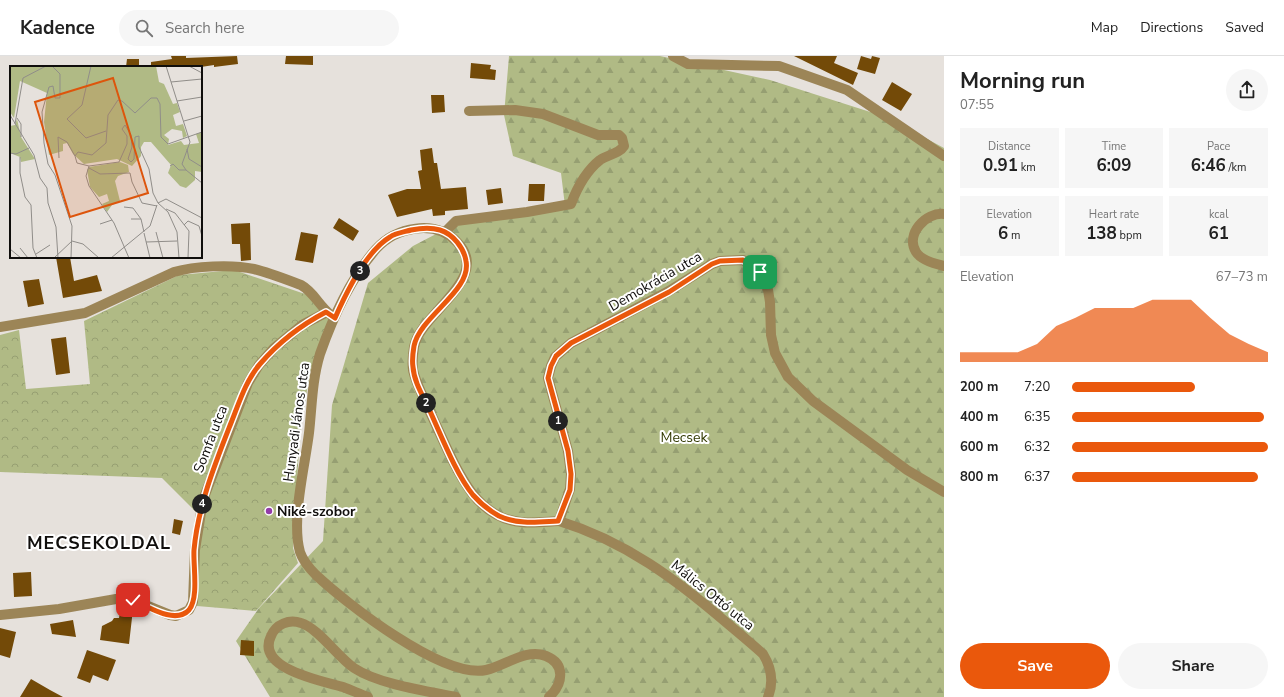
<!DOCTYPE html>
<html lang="en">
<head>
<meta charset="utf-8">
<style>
  :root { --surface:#fff; --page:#f6f6f6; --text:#222; --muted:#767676; --line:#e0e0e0; --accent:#ea580c }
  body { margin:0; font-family:"Nunito Sans",sans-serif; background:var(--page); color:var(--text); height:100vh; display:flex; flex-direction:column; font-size:15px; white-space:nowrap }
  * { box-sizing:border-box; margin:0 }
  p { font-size:13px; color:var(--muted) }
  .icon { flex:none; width:22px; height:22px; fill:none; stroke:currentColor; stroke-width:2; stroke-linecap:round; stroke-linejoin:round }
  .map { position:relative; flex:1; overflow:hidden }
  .panel { display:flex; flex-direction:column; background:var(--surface); width:340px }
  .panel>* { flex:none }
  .pin { position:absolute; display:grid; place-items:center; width:34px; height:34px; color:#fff; margin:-17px; border-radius:8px; box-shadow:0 2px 6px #0006 }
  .km { position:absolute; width:20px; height:20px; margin:-10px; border-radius:50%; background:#222; color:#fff; font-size:11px; line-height:20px; text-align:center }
  .round { display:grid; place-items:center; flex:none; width:42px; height:42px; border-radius:21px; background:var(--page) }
  .summary { display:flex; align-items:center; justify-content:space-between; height:68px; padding:0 16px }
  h1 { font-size:22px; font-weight:700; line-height:30px }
  .figures { display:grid; grid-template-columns:repeat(3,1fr); gap:6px; height:68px; padding:4px 16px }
  .figures div { display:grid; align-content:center; border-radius:0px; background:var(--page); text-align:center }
  .figures b { font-size:17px; font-weight:700 }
  .figures small { font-size:11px; font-weight:400 }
  .figures p { font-size:11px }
  .chart { height:112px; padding:8px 16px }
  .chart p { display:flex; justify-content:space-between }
  .chart svg { width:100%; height:72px; margin-top:4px; fill:var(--accent); opacity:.7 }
  .button { display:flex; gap:8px; margin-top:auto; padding:8px 16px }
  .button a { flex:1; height:46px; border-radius:24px; background:var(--accent); color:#fff; font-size:16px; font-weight:700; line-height:46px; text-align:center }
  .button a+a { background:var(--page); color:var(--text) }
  ul { padding:0 16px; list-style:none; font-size:13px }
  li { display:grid; grid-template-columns:64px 48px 1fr; align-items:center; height:30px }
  li i { height:10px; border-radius:5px; background:var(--accent) }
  header { display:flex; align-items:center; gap:24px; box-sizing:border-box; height:56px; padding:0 20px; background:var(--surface); border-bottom:1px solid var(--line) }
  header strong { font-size:19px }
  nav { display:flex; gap:22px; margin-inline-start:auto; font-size:14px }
  .search { width:280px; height:36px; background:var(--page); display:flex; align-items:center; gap:10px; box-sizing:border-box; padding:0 14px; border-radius:22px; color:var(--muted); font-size:15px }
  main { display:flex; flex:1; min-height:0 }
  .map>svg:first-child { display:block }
  .forest { fill:url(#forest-firs) }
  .park { fill:url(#park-crowns) }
  .building { fill:#734a08 }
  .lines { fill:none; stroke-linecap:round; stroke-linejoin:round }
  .minor { stroke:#9c8557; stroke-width:10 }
  .tertiary { stroke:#9c8557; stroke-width:10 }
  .route-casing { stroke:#fff; stroke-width:8 }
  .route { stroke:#ea580c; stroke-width:5 }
  .poi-dot { fill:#933ca9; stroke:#fff; stroke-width:1.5 }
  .labels { text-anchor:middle; stroke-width:4; stroke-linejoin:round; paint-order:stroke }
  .street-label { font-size:14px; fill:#100e0c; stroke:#fff }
  .park-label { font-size:14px; fill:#323902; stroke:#fff }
  .poi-label { font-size:14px; font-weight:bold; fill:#100e0c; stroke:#fff; text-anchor:start }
  .district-label { font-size:18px; font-weight:bold; letter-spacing:1px; fill:#100e0c; stroke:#fff }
  .inset-road { fill:none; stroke:#908d89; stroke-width:1 }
  .view { fill:#dd550c; fill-opacity:0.15; stroke:#dd550c; stroke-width:2 }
  .inset-edge { fill:none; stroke:#100e0c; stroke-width:2 }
</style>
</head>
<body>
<header>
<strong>Kadence</strong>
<div class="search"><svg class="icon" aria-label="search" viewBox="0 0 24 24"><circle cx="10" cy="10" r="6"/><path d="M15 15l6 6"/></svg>Search here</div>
<nav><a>Map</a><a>Directions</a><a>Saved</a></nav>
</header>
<main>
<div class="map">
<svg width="944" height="641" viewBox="0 0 944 641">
  <defs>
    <pattern id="forest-firs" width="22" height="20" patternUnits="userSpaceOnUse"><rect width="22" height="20" fill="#b0ba85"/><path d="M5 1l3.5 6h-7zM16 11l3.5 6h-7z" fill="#969f72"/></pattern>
    <pattern id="park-crowns" width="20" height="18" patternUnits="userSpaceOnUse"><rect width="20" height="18" fill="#b0ba85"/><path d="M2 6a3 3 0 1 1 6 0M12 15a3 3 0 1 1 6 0" fill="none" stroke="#969f72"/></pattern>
  </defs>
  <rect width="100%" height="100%" fill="#e6e1dc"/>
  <path class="forest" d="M509 0H660L770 24 886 61 944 92V641H270L236 585 259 552 323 485 332 349 368 227 413 190 461 165 565 150 561 117 513 100 504 59Z"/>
  <path class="park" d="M234 214 308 239 330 262 310 316 300 377 293 492 298 507 256 555 197 550 198 458 162 422 0 416V279L19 274 26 333 90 328 84 265 179 219Z"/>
  <path class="building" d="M171 0H186V2L237 0 238 8 214 11V9L201 11H151V6L172 3Z
    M286 0H313V9L285 8Z
    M794 0H837L834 7 858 17 853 29Z
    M861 0 871 3 872 0 880 2 875 18 857 13Z
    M127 3H139V11H126Z
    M471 7 491 9 490 13 496 14 495 24 470 22Z
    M892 26 912 38 901 55 882 44Z
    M431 39H444L445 56 432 57Z
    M432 92 434 107H437L441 133 466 131 468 153 445 155V159L433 160 432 153 397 161 388 139 407 133H421L418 115 422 114 420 94Z
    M529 128H545L544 145H528Z
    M501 132 503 147 488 149 486 134Z
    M339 162 359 175 353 185 333 172Z
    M250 167 251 204 241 205 240 188H232L231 168Z
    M301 176 318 179 313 207 295 204Z
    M56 201H70L74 225 97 219 102 235 63 242Z
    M39 223 44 248 28 251 23 225Z
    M66 281 70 317 56 319 51 283Z
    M174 463 183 465 180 479 172 477Z
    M31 516 32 540 14 541 13 517Z
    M121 551 133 553 129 588 100 584 102 570 112 565 114 562H119Z
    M73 564 76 581 52 578 50 568Z
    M0 572 16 576 10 602 0 599Z
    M241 584 254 585V600L240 599Z
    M87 594 116 604 108 625 93 619 90 627 77 622Z
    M31 623 50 634 63 641H20Z"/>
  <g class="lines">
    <path class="minor" d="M673 0 688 8 779 10 847 34 944 100
      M944 158C926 156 905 178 916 196 921 204 935 208 944 210
      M445 176 456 165 527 156 571 148C577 132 586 115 600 104 607 99 619 98 624 90L622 82 619 79H598L543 58 515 54 469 55
      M0 271 85 257 174 216C194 210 232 208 254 213 270 217 285 223 301 229 314 236 319 250 331 259
      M559 465C625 485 677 524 728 568 740 578 752 588 763 598 771 611 774 626 768 641
      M0 559 59 553 116 543 133 544 170 559 176 560 189 554 193 546 195 494 203 444 248 327 259 309 274 292 302 269 327 256"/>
    <path class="tertiary" d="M368 641C360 638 351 634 343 631 323 625 255 613 271 580 276 568 289 563 301 567 318 572 338 601 354 612 378 628 426 635 456 641
      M549 641C563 628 566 608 546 600 526 592 505 610 486 614 443 623 347 548 316 519 309 512 303 505 300 496 291 464 305 410 309 377 312 350 312 324 320 298 333 261 350 223 376 193 396 171 435 163 457 186 493 222 420 257 414 291 413 298 412 307 413 314 416 328 424 342 430 356 443 383 454 412 472 437 478 445 488 454 497 459 517 470 538 466 559 465L570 433 571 418 568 395 548 322 551 310 555 301 571 287 669 235 712 208 720 205 743 204 760 216 768 234 770 246 771 279 775 297 788 321 813 345 907 414 944 436"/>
  </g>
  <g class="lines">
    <defs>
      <path id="route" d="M133 544C147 550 175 569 189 554 199 542 193 509 194 494 198 450 215 408 231 367 239 347 246 324 260 308 279 286 301 269 326 256L335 262C346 237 366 195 390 181 396 177 404 176 411 174 421 172 430 171 440 174 453 178 464 192 466 205 472 235 420 260 414 290 413 296 412 305 413 311 414 326 423 340 429 353 441 379 456 418 473 439 480 447 490 455 499 460 519 469 538 466 558 465L570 434 571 418 568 395 548 322 551 310 556 300 571 287 669 236 712 208 720 205 743 204 760 216"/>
    </defs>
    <use href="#route" class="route-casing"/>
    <use href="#route" class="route"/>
  </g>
  <circle class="poi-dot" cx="269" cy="455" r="4"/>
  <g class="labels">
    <g class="street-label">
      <text transform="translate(655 225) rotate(-30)" y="5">Demokrácia utca</text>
      <text transform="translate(296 366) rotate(-82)" y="5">Hunyadi János utca</text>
      <text transform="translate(210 383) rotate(-69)" y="5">Somfa utca</text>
      <text transform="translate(713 539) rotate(39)" y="5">Málics Ottó utca</text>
    </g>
    <g class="park-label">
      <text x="684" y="386">Mecsek</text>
    </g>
    <g class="poi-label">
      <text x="277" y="460">Niké-szobor</text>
    </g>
    <g class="district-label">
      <text x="99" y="493">MECSEKOLDAL</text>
    </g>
  </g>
  <g transform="translate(10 10)">
    <rect width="192" height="192" fill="#e6e1dc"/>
    <path d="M0 0H146L149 16 154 18 163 38 167 37 170 46 163 49 166 60 173 58 177 70 173 72 172 65 162 63 154 69 159 73 158 79 171 75 174 79 189 77 186 68 192 66V106L185 105V114L176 122 170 120 158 107 161 99 141 76H134L131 81V90L122 100 107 93 74 98 63 88 57 77 53 78V85L39 89 34 56 37 27 10 15 4 52 0 46Z" fill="#b0ba85"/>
    <path d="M7 53 11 71 25 93 11 96 10 91 0 87V60L5 59ZM110 96 118 99 119 106 108 110 105 115 110 135 102 139 97 146 92 138 99 135 97 128 89 131 80 121 77 104 79 101Z" fill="#b0ba85"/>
    <path class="inset-road" d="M42 0 50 8V32H45L43 20 39 21 32 46 34 77 38 98 45 109 62 160 61 192M81 0 72 39 57 53 76 72 96 65M156 0 180 76 172 98 176 104 192 117M179 0 192 7M161 16 192 13M167 35 192 31M0 49 24 89 30 112 37 122 38 137 46 161 48 192M7 52 11 58V71M174 55 192 50M5 58 13 12 36 0M177 83 179 93 192 101M0 87 6 88 19 82M10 91V107L15 131 21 139 23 182 27 192M49 92 48 71 57 76 65 90M79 100 76 110 79 120 104 157 119 192M160 100 163 98 169 104H176M79 102 90 108 120 107 122 116 132 137 147 140M148 137 156 133 192 152M114 141 123 142 131 153M156 143 165 147 179 165 178 192M121 153H131L134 166M90 158 102 154M174 159 178 155 189 160 192 170M146 166 153 192M134 167 140 192M136 176 167 175M10 182 18 192M0 183 11 192M26 188 40 179M44 192 62 175 73 178 89 192M101 192 140 160 147 139M169 192 167 166 158 146 148 137 143 127 139 103 129 81V70L125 71 124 93 121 96 118 93 122 81 121 69 115 59 112 63 117 70V78L109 96 79 100 67 97 65 90 68 86 82 89 96 77 98 49 108 34 112 35 125 47 141 32H147L150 38 151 71 158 78 192 66"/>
    <path class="view" d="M103 12 138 127 60 151 25 36Z"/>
    <rect width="192" height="192" class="inset-edge"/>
  </g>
</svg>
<div class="pin" style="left:760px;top:216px;background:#1e9e55"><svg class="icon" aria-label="arrive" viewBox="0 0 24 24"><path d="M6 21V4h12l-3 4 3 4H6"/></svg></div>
<div class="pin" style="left:133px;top:544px;background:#d93025"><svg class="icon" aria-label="check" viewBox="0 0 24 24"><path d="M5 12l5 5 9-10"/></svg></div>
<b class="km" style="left:558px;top:365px">1</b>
<b class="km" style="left:426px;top:347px">2</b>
<b class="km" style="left:360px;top:215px">3</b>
<b class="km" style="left:202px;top:448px">4</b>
</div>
<section class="panel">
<div class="summary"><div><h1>Morning run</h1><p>07:55</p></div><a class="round"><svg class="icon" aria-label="share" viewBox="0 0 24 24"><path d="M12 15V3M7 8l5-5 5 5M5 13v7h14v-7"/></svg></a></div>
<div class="figures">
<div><p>Distance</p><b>0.91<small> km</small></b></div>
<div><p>Time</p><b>6:09</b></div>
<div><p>Pace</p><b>6:46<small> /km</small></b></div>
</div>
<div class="figures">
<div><p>Elevation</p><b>6<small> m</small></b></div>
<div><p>Heart rate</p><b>138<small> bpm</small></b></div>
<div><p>kcal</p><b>61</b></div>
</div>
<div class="chart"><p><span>Elevation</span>67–73 m</p>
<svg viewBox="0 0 160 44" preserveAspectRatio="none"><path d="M0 44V38L10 38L20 38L30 38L40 33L50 22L60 17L70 11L80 11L90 11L100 6L110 6L120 6L130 17L140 27L150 33L160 38V44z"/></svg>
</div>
<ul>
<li><b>200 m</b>7:20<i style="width:63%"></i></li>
<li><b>400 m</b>6:35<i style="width:98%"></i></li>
<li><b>600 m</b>6:32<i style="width:100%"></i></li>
<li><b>800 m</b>6:37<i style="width:95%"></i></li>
</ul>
<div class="button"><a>Save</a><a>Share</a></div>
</section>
</main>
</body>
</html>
